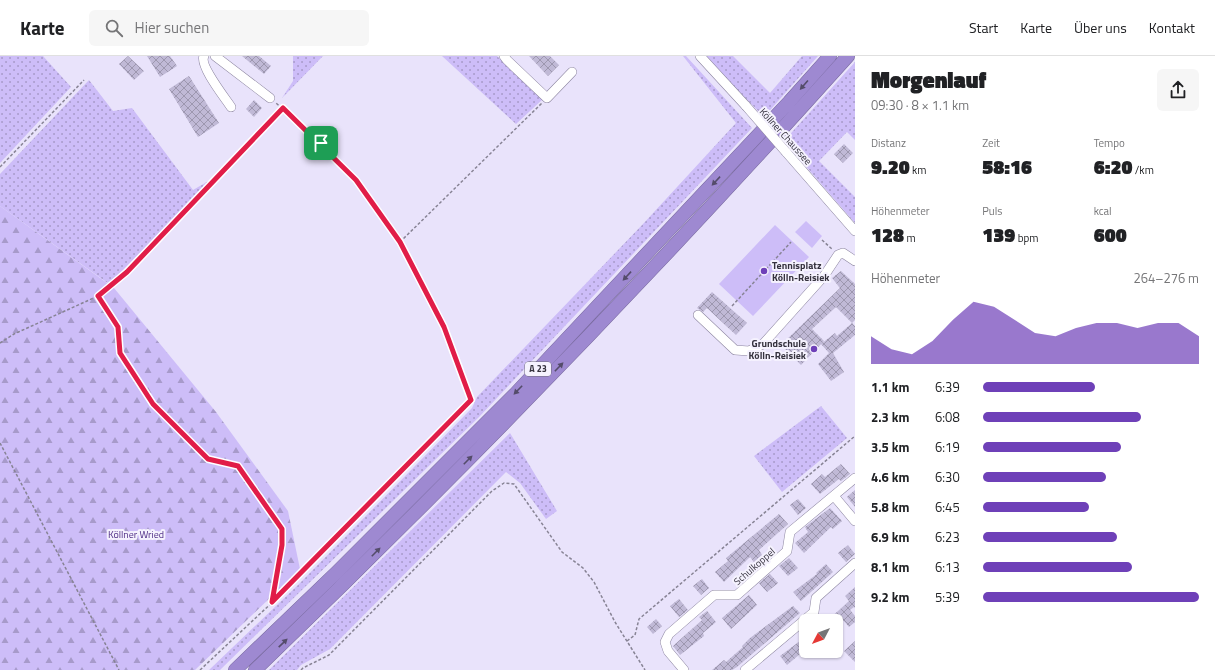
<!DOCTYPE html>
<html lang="de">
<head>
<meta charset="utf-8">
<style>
  :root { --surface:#fff; --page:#f6f6f6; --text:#202124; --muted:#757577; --line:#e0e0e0; --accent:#6e40b8 }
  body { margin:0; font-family:"Titillium Web",sans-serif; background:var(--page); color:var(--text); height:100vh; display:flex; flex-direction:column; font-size:15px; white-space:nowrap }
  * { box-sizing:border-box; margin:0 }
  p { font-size:13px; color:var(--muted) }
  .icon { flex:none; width:22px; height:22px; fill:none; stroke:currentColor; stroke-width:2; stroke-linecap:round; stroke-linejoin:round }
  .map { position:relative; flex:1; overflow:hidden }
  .sheet { display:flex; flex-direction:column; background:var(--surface); width:360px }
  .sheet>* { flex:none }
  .needle { width:26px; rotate:229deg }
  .fabs { position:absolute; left:799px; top:558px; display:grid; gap:8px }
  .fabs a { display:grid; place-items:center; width:44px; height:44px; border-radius:6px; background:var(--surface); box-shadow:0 1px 3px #0004; font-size:20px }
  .pin { position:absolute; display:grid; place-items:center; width:34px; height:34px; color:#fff; margin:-17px; border-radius:8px; box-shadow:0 2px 6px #0006 }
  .round { display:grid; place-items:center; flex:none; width:42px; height:42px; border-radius:6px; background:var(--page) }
  .overview { display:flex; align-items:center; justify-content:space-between; height:68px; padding:0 16px }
  h1 { font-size:22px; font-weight:800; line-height:30px }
  .metrics { display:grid; grid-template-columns:repeat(3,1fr); gap:6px; height:68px; padding:4px 16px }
  .metrics div { display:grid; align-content:center }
  .metrics b { font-size:20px; font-weight:800 }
  .metrics small { font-size:11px; font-weight:400 }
  .metrics p { font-size:11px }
  .chart { height:112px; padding:8px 16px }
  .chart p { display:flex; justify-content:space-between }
  .chart svg { width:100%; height:72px; margin-top:4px; fill:var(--accent); opacity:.7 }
  ul { padding:0 16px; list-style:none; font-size:13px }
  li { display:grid; grid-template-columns:64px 48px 1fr; align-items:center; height:30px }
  li i { height:10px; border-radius:5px; background:var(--accent) }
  header { display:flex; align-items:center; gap:24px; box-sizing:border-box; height:56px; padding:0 20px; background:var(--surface); border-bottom:1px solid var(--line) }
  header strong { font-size:19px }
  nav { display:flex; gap:22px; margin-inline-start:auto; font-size:14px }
  .search { width:280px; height:36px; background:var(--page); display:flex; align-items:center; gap:10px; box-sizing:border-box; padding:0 14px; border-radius:6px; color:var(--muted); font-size:15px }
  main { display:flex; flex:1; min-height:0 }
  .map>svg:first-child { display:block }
  .grass { fill:url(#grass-dots) }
  .forest { fill:url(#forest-firs) }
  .garden { fill:#cdbdf8 }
  .building { fill:url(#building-cross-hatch) }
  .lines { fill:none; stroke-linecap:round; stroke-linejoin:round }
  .minor-casing { stroke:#8b849f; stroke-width:10 }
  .highway-casing { stroke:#796b9e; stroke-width:14 }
  .path { stroke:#878394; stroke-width:1.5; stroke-dasharray:3 2; stroke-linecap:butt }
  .minor { stroke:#fff; stroke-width:9 }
  .highway { stroke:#9e89d1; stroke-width:13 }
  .minor-bridge-casing { stroke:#8b849f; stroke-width:10; stroke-linecap:butt }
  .minor-bridge { stroke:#fff; stroke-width:9 }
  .oneway { fill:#544c6a }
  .route-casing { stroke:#fff; stroke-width:8 }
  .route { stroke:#e11d48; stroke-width:5 }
  .poi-dot { fill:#6e40b8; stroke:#f5f2fe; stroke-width:1.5 }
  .labels { text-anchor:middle; stroke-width:4; stroke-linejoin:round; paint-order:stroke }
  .shield { fill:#f5f2fe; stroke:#6f6c78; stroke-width:1 }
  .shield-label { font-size:9px; font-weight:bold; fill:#35323e }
  .street-label { font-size:10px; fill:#35323e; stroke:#f5f2fe }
  .poi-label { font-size:10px; font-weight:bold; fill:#35323e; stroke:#f5f2fe; text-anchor:start }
  .park-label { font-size:10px; fill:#4e2c85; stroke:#f5f2fe }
</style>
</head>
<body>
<header>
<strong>Karte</strong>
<div class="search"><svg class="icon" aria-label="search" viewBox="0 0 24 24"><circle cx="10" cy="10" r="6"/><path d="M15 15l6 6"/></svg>Hier suchen</div>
<nav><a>Start</a><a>Karte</a><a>Über uns</a><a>Kontakt</a></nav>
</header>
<main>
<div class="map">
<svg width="855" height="614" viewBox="0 0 855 614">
  <defs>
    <pattern id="grass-dots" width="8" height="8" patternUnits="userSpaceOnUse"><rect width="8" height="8" fill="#cdbdf8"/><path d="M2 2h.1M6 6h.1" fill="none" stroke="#a79aca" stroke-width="1.8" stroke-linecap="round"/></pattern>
    <pattern id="forest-firs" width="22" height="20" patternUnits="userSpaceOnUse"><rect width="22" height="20" fill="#cdbdf8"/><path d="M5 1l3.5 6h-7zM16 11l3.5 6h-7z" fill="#a79aca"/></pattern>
    <pattern id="building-cross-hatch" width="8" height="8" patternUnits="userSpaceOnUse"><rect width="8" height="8" fill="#c0b9d6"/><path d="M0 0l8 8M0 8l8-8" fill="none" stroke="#9d97af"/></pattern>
  </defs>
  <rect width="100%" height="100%" fill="#e9e3fb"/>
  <path class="grass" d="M0 0H43L71 31 0 107Z
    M293 0H323L282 42 293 25Z
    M442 0H497L543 43 516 68Z
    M683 0H686L752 72 479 361 220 614H209L299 528 472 352 477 341 643 168 736 67Z
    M704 0H733L770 37 802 0H818L764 61Z
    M855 6V84L847 76 819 105 855 141V167L784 85Z
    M89 24 113 55 132 52 193 134 217 120 109 228 0 150V118Z
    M821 350 847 382 782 436 754 400Z
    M510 377 557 455 546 463 520 427 506 416 330 593 301 609 297 614H269Z"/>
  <path class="forest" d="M0 150 114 232 216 356 288 455 300 513 195 614H0Z"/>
  <path class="garden" d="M806 165 822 180 812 192 795 176Z
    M775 169 809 201 753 260 719 228Z"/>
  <path class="building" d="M128 0 144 15 134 24 119 8Z
    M147 0H170L177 10 160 21Z
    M242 0H259L271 10 264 18Z
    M529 0H550L559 9 548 20Z
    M189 20 219 67 198 81 169 33Z
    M254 44 262 52 254 61 246 53Z
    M844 88 853 97 843 107 834 98Z
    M841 215 855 228V264L852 267 836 251 812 273 824 285 801 309 781 289 840 232 832 222Z
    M712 236 747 267 736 279 707 252 703 256 697 252Z
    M852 267 855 270V279L833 297 844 316 831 325 818 308 829 297 821 288 835 277 837 280Z
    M841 408 850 418 841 425 839 423 820 438 811 428 822 418 825 421Z
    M855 434V451L847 441Z
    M798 443 806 452 798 459 790 449Z
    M830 452 842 465 833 473 831 471 804 497 795 487 808 476 805 471Z
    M779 458 788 468 759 494 762 499 754 506 750 501 724 526 715 516 728 505 726 502Z
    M848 489 855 498 846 506 838 497Z
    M789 502 798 512 788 520 779 510Z
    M826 508 833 516 801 545 793 536 817 518 816 517Z
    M770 518 778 527 767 536 759 527Z
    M702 523 709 532 701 539 693 530Z
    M855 531V552L854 551 850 554 855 560V566L849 571 843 564 836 570V565H827L849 545 845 540Z
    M749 539 757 549 731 573 722 562Z
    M679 543 688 554 679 561 670 550Z
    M793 550 800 557 737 611 732 614H712L724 604 726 606 743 591 742 590 750 582Z
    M707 555 716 566 703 577 704 580 680 599 673 590 702 564 699 561Z
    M656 563 662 570 653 578 647 571Z
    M804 582 806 585V593L787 609 780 600Z
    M855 585V606L844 595Z"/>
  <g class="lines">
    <defs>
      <path id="minor" d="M204 0C199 9 225 42 231 51
        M215 0 270 42
        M504 0 507 4 547 42 572 16
        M700 0 746 50
        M786 96 855 175
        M698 259 735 294 749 295 763 288 824 220 838 199 843 197 855 205
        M834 440 855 465
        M684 614 668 595 665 586 669 578 714 539H737L787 495 790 476 855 422
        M745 614 814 556 816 542 855 507"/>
      <path id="highway" d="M235 614 337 516 515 338 789 46 830 0
        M255 614C460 417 658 212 848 0"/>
    </defs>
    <use href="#minor" class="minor-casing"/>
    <use href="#highway" class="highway-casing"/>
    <path class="path" d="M0 111 84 24
      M822 184 832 193
      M400 186 542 47
      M98 240 118 271 120 297 153 348 208 403 239 410 282 473V489L273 545
      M732 250 791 186
      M0 287 14 278 98 240 127 216 283 53
      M0 387 119 614
      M627 585 635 579 639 563 855 380
      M200 614 294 526 471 344 444 271 400 186 356 124 321 87 276 47
      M301 614 303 612 329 599 492 435 504 427 514 428 562 496 583 512 594 526 615 566 645 614"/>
    <use href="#minor" class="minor"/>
    <use href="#highway" class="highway"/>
    <defs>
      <path id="minor-bridge" d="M746 50 786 96"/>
    </defs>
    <use href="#minor-bridge" class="minor-bridge-casing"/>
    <use href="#minor-bridge" class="minor-bridge"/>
  </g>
  <defs><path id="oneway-solid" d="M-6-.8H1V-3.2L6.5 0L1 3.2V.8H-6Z"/></defs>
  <g class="oneway">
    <use href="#oneway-solid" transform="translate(804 29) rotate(131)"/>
    <use href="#oneway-solid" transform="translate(716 125) rotate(133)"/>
    <use href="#oneway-solid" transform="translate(627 220) rotate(133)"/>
    <use href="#oneway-solid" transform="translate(559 311) rotate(-46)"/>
    <use href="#oneway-solid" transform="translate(518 334) rotate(134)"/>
    <use href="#oneway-solid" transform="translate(468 404) rotate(-45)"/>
    <use href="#oneway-solid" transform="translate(376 496) rotate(-45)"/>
    <use href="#oneway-solid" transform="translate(283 587) rotate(-44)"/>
  </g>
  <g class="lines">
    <defs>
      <path id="route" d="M283 52 356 124 400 186 444 271 471 344 272 546 282 489V473L238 410 208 403 153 348 120 297 118 271 98 240 127 216Z"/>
    </defs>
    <use href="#route" class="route-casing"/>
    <use href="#route" class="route"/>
  </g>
  <g class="poi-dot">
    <circle cx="764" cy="215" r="4"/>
    <circle cx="814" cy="293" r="4"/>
  </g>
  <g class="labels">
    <rect class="shield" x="525" y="306" width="26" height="14" rx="3"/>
    <g class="shield-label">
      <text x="538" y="316">A 23</text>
    </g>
    <g class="street-label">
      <text transform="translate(786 80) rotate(48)" y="4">Köllner Chaussee</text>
      <text transform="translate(754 510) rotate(-41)" y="4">Schulkoppel</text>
    </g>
    <g class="poi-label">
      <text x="772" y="213">Tennisplatz<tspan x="772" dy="12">Kölln-Reisiek</tspan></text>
      <text x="806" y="291" text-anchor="end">Grundschule<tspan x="806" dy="12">Kölln-Reisiek</tspan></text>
    </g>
    <g class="park-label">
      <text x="136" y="482">Köllner Wried</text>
    </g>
  </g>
</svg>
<div class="fabs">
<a><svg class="needle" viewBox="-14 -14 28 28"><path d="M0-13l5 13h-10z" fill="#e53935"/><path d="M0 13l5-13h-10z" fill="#757577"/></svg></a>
</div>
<div class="pin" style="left:321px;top:87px;background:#1e9e55"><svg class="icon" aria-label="arrive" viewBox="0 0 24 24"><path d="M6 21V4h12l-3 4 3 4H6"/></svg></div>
</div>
<section class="sheet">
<div class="overview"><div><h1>Morgenlauf</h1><p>09:30 · 8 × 1.1 km</p></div><a class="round"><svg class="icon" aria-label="share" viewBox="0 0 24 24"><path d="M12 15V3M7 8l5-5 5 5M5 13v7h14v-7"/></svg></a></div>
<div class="metrics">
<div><p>Distanz</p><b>9.20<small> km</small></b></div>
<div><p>Zeit</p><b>58:16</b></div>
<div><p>Tempo</p><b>6:20<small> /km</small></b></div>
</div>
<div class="metrics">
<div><p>Höhenmeter</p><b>128<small> m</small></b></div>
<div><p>Puls</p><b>139<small> bpm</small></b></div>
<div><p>kcal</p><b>600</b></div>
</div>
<div class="chart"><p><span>Höhenmeter</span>264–276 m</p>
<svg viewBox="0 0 160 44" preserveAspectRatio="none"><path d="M0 44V27L10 35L20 38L30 30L40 17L50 6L60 9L70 17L80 25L90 27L100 22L110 19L120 19L130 22L140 19L150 19L160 27V44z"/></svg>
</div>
<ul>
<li><b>1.1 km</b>6:39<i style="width:52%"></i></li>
<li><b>2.3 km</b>6:08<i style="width:73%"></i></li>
<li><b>3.5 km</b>6:19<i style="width:64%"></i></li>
<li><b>4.6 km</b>6:30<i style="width:57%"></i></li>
<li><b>5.8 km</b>6:45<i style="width:49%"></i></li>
<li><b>6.9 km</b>6:23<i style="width:62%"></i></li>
<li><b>8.1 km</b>6:13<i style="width:69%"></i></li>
<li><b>9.2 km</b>5:39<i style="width:100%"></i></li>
</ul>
</section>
</main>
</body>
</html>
